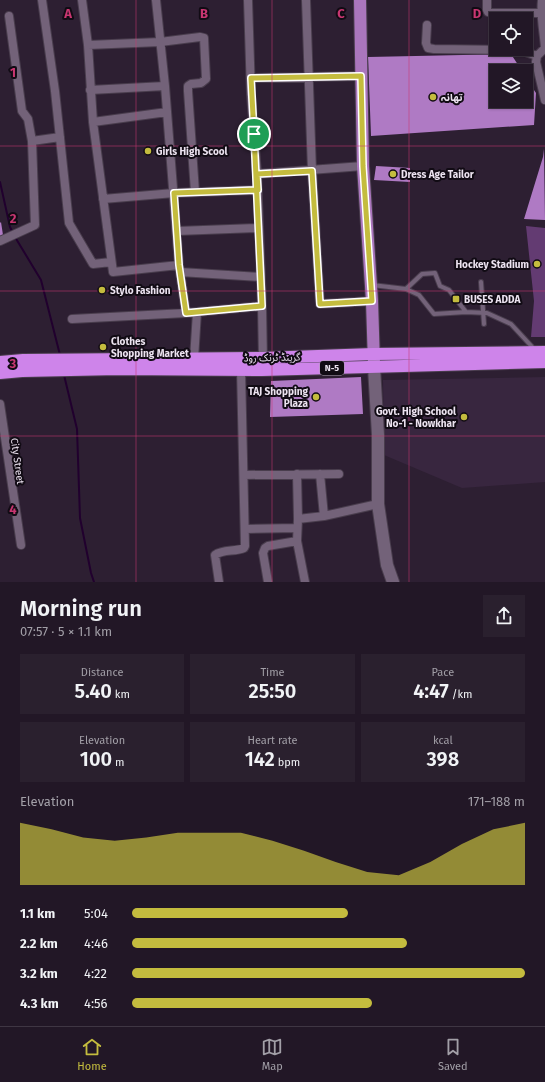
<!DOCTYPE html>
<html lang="en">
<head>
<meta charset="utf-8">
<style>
  :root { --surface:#221726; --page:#2a202e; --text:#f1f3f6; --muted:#a29fa7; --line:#3f3643; --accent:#c4bc3e }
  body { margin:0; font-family:"Fira Sans","Noto Sans Arabic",sans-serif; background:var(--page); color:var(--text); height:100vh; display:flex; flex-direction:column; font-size:15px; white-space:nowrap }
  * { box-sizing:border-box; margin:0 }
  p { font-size:13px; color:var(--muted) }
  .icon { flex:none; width:22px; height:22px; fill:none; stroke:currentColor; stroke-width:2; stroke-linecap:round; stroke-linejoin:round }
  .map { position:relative; height:582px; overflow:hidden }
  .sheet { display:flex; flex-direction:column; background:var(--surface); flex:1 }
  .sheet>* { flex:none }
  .tools { position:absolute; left:489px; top:12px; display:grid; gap:8px }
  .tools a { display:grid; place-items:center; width:44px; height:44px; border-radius:0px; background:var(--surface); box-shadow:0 1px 3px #0004,0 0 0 1px var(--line); font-size:20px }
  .pin { position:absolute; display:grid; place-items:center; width:34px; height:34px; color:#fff; margin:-17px; border:2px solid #fff; border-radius:50%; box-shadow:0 1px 4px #0007 }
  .round { display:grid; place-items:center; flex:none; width:42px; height:42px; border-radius:0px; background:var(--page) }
  .summary { display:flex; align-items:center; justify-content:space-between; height:68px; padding:0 20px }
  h1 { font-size:22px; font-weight:600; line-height:30px }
  .figures { display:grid; grid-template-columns:repeat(3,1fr); gap:6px; height:68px; padding:4px 20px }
  .figures div { display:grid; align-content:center; border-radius:0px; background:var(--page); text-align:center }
  .figures b { font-size:20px; font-weight:600 }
  .figures small { font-size:11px; font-weight:400 }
  .figures p { font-size:11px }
  .chart { height:112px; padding:8px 20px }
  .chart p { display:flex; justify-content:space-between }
  .chart svg { width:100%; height:72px; margin-top:4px; fill:var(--accent); opacity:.7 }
  ul { padding:0 20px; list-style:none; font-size:13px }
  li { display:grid; grid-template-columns:64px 48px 1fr; align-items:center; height:30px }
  li i { height:10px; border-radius:5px; background:var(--accent) }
  .menu { display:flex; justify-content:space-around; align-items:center; height:56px; border-top:1px solid var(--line); background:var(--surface); font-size:11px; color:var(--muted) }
  .menu a { display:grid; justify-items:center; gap:2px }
  .menu .current { color:var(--accent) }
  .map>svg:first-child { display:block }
  .built { fill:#38263f }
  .green { fill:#633b72 }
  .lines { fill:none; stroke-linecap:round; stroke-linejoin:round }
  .stream { stroke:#21002e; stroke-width:2 }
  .building { fill:#af7ac4 }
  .lane-casing { stroke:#493d4d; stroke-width:6 }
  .street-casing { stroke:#493d4d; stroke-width:10 }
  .secondary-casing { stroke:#493d4d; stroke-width:14 }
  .primary-casing { stroke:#493d4d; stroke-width:14 }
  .highway-casing { stroke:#493d4d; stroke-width:14 }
  .lane { stroke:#736279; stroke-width:4 }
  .street { stroke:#736279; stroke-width:8 }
  .secondary { stroke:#736279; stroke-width:12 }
  .primary { stroke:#aa76bd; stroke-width:12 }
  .highway { stroke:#ce84ea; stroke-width:12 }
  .route-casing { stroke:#fff; stroke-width:8 }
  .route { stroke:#c4bc3e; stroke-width:5 }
  .grid { fill:none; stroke:#c83671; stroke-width:1; stroke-opacity:0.55 }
  .poi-dot { fill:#c4bc3e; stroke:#110b14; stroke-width:1.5 }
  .labels { text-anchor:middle; stroke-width:4; stroke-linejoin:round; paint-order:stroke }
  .shield { fill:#110b14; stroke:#aaa2ae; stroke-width:1 }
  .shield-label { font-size:9px; font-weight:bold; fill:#ece3f0 }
  .poi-label { font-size:10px; font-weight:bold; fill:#ece3f0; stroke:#110b14; text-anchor:start }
  .street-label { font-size:10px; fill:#ece3f0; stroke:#110b14 }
  .grid-label { font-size:13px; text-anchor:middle; font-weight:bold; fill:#c83671; stroke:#110b14; stroke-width:4; stroke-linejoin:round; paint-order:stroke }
</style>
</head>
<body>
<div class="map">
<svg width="545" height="582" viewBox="0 0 545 582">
  <rect width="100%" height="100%" fill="#2d1f32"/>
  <path class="built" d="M545 377V482L462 488 384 455 383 380Z"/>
  <path class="green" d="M526 226 545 228V337H531L534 301Z"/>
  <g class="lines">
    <path class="stream" d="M0 182 10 227 13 233
      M15 237 41 280 60 355
      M64 375 77 429 80 518 91 573 94 582"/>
  </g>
  <path class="building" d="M511 54 522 71H496V101H526V78L536 93 534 125 371 136 368 57Z
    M544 149 545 220 524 219 543 157Z
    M376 166 410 168V182L374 180Z
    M1 222 3 235 0 236V223Z
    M361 377 363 414 270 417 271 381Z"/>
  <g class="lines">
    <defs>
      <path id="lane" d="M481 282 484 324
        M372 285 406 289 419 295 434 314 466 312 487 313 511 324 535 350
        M406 289 422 274 435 273 440 286 449 290 466 312"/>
      <path id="street" d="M42 0 55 91 69 223 93 264 111 262
        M82 0 88 45 93 122 113 272 179 265
        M156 0 165 86 179 265 186 313
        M248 0 251 94 257 174 262 306 263 363
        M306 0 312 171 320 304 372 301
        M487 0V10L488 12 492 13H541
        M542 0C540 16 544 32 545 48L537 56 536 62 545 100
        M9 16 22 111 28 119 32 141
        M427 25 426 43 428 48 434 49 520 50 537 56
        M88 45 160 42 200 37 204 38 206 79 201 83 191 84 188 86V91L195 192
        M251 78 361 76
        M90 90 165 86
        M93 122 167 112
        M257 174 363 166
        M103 199 174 193 258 190
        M177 231 259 228
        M0 241 35 225 32 141 60 137
        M180 272 261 277
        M72 319 186 313 262 306
        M194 359 197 312
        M0 404 21 545
        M297 474 298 519 297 541 305 582
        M320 474 324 516
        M244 475 339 474
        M298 519 324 516 378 504
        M245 529 297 528
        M219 582 215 555C223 549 235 552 244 548L245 546 241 370
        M268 582 263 553 265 548 268 546 297 541"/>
      <path id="secondary" d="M374 367 378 435V504L387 565 393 582"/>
      <path id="primary" d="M360 0 363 166 372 301 374 364"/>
      <path id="highway" d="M0 362 23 360 263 358 373 354 545 352
        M0 373 22 371 118 369 262 370 545 362"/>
    </defs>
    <use href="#lane" class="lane-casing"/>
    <use href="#street" class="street-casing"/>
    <use href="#secondary" class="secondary-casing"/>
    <use href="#primary" class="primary-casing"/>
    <use href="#highway" class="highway-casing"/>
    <use href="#lane" class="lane"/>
    <use href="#street" class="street"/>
    <use href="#secondary" class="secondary"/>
    <use href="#primary" class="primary"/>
    <use href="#highway" class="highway"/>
  </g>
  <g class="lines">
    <defs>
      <path id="route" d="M254 134 262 306 186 313 179 265 174 193 258 190 257 174 312 171 320 304 372 301 363 166 361 76 251 78 254 134"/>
    </defs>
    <use href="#route" class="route-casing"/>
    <use href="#route" class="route"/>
  </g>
  <path class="grid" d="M136 0V582M272 0V582M409 0V582M0 146H545M0 291H545M0 436H545"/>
  <g class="poi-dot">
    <circle cx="433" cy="97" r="4"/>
    <circle cx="148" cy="151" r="4"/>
    <circle cx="393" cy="174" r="4"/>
    <circle cx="537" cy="264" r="4"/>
    <circle cx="102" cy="290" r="4"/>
    <rect x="452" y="295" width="8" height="8" rx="2"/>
    <circle cx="103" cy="347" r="4"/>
    <circle cx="316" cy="397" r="4"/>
    <circle cx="464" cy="417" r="4"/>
  </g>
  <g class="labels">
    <rect class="shield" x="320" y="361" width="24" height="14" rx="3"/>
    <g class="shield-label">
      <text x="332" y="371">N-5</text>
    </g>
    <g class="poi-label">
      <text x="441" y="101">تھانہ</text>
      <text x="156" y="155">Girls High Scool</text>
      <text x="401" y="178">Dress Age Tailor</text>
      <text x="529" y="268" text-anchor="end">Hockey Stadium</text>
      <text x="110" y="294">Stylo Fashion</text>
      <text x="464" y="303">BUSES ADDA</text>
      <text x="111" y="345">Clothes<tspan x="111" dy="12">Shopping Market</tspan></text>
      <text x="308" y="395" text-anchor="end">TAJ Shopping<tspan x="308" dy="12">Plaza</tspan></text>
      <text x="456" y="415" text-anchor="end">Govt. High School<tspan x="456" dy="12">No-1 - Nowkhar</tspan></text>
    </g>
    <g class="street-label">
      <text transform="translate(272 357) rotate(-1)" y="4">گرینڈ ٹرنک روڈ</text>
      <text transform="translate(18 461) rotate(82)" y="4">City Street</text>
    </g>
  </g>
  <g class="grid-label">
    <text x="68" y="18">A</text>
    <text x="204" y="18">B</text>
    <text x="341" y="18">C</text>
    <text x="477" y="18">D</text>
    <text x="13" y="77">1</text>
    <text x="13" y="223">2</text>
    <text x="13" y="368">3</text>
    <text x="13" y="514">4</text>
  </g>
</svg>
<div class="tools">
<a><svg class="icon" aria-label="locate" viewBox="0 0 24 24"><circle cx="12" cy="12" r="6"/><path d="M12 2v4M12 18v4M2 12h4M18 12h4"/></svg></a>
<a><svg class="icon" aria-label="layers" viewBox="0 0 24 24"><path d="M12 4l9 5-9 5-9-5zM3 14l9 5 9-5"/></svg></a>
</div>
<div class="pin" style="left:254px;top:134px;background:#1e9e55"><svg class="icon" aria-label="arrive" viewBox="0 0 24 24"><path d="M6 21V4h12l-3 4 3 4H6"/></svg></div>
</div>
<section class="sheet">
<div class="summary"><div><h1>Morning run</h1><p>07:57 · 5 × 1.1 km</p></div><a class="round"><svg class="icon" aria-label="share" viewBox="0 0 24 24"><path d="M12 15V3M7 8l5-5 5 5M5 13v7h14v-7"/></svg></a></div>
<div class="figures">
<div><p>Distance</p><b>5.40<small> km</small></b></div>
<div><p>Time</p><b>25:50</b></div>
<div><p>Pace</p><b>4:47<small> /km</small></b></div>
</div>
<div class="figures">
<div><p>Elevation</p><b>100<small> m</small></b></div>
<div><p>Heart rate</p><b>142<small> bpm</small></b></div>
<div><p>kcal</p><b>398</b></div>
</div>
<div class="chart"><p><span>Elevation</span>171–188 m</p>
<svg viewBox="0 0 160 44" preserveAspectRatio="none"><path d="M0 44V6L10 10L20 15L30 17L40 15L50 12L60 12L70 12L80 17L90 23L100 30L110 36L120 38L130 30L140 19L150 10L160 6V44z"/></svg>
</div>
<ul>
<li><b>1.1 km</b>5:04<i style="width:55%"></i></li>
<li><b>2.2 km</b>4:46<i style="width:70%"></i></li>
<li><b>3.2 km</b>4:22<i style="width:100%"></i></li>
<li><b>4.3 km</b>4:56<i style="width:61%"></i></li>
</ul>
</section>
<nav class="menu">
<a class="current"><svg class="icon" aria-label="home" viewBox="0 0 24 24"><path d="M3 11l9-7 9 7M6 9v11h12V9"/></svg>Home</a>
<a><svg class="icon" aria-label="map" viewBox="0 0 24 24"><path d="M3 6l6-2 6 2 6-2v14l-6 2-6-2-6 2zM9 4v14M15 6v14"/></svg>Map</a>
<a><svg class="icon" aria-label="saved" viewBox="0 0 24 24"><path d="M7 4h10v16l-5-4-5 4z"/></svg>Saved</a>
</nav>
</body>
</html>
